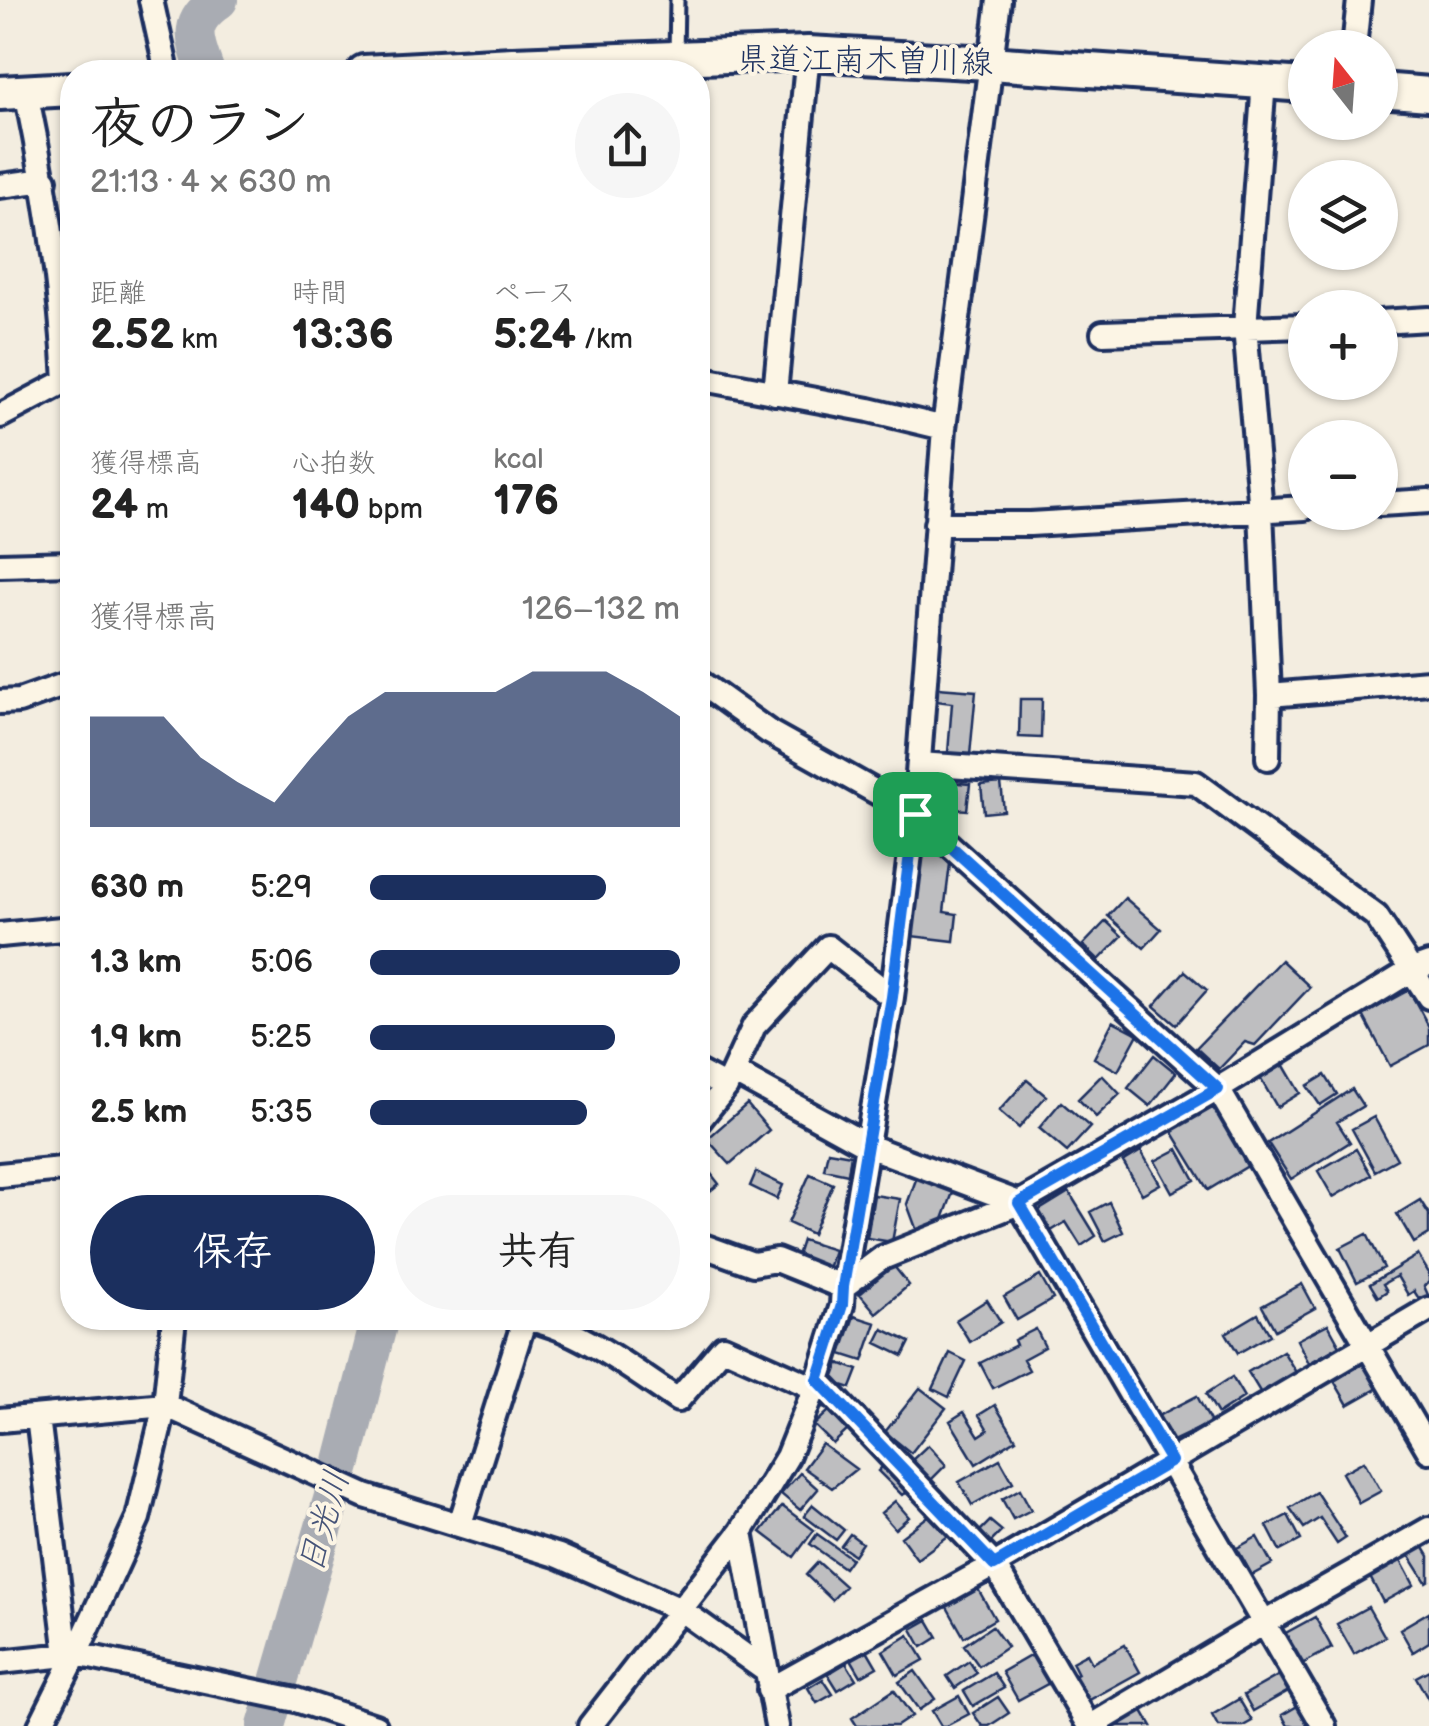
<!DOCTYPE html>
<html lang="ja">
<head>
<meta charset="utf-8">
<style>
  :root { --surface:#fff; --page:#f6f6f6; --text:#222; --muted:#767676; --accent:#1b2f5e }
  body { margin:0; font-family:"Balsamiq Sans","Klee One",sans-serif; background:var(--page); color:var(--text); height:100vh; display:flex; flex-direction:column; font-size:38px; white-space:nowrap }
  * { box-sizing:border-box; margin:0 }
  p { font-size:32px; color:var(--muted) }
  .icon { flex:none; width:55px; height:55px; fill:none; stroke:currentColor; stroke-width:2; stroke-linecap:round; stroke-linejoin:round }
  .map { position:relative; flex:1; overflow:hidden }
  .side { position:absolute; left:60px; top:60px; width:650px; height:1270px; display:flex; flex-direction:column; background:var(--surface); border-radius:40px; box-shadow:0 2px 8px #0004 }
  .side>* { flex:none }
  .needle { width:65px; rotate:343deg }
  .fabs { position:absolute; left:1288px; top:30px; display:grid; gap:20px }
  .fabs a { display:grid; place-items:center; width:110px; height:110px; border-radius:50%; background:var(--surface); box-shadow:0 2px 8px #0004; font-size:50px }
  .pin { position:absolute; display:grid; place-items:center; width:85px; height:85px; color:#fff; margin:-42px; border-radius:20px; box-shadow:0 5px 15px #0006 }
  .round { display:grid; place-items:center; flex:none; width:105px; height:105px; border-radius:52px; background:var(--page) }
  .head { display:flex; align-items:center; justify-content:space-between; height:170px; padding:0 30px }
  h1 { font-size:55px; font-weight:800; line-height:75px }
  .figures { display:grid; grid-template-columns:repeat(3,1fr); gap:15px; height:170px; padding:10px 30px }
  .figures div { display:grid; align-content:center }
  .figures b { font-size:42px; font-weight:800 }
  .figures small { font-size:28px; font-weight:400 }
  .figures p { font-size:28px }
  .chart { height:280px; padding:20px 30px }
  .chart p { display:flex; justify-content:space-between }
  .chart svg { width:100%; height:180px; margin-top:10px; fill:var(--accent); opacity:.7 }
  .button { display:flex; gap:20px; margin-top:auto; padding:20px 30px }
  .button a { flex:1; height:115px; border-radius:60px; background:var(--accent); color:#fff; font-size:40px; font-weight:800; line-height:115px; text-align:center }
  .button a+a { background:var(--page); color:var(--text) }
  ul { padding:0 30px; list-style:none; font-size:32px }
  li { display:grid; grid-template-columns:160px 120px 1fr; align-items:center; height:75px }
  li i { height:25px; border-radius:12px; background:var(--accent) }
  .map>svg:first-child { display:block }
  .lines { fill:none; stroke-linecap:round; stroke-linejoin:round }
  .river { stroke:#a9acb3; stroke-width:38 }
  .building { fill:#bebec0; stroke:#1b2f5e; stroke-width:2.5 }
  .service-casing { stroke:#1b2f5e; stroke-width:19 }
  .minor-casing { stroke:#1b2f5e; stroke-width:30 }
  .secondary-casing { stroke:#1b2f5e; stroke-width:40 }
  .service { stroke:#fcf5e5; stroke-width:11 }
  .minor { stroke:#fcf5e5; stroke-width:22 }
  .secondary { stroke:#fcf5e5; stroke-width:32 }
  .route-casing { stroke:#fff; stroke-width:20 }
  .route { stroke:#1a73e8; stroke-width:12 }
  .labels { text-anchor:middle; stroke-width:8; stroke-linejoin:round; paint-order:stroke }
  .street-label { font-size:32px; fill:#1b2f5e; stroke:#fcf5e5 }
  .water-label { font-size:35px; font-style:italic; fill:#465478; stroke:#fcf5e5 }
</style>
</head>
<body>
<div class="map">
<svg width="1429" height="1726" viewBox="0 0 1429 1726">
  <rect width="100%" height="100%" fill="#f3ede0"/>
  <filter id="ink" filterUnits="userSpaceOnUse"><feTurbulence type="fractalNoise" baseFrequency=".01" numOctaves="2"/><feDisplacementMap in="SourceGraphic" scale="20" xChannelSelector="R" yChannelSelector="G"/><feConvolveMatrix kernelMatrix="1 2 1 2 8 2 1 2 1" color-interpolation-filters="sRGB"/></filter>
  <g filter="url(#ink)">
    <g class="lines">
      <path class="river" d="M206 72C193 37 187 23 219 0
        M266 1726 343 1462 380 1318"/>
    </g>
    <path class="building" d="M938 688 976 691 970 755 948 753 952 703 936 701Z
      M1020 699H1042L1041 738 1019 737Z
      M934 781 970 784 967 810 931 807Z
      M1001 783 1004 811 984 813 981 785Z
      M922 849 937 851 950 864 944 912 957 914 954 941 911 936Z
      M1125 898 1161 929 1144 948 1108 916Z
      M1106 921 1122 936 1099 960 1083 945Z
      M1281 960 1310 987 1255 1045 1245 1042 1219 1069 1196 1048Z
      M1185 971 1207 990 1176 1025 1154 1006Z
      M1409 990 1429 1027V1045L1390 1066 1363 1015Z
      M1113 1021 1138 1034 1118 1071 1094 1058Z
      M1154 1055 1176 1073 1150 1106 1128 1088Z
      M1283 1064 1300 1093 1277 1107 1260 1078Z
      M1102 1075 1120 1094 1096 1117 1078 1099Z
      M1325 1075 1337 1094 1320 1105 1307 1086Z
      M1027 1080 1046 1096 1019 1128 999 1111Z
      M1352 1089 1363 1106 1337 1122 1350 1142 1291 1179 1268 1143Z
      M1061 1102 1090 1127 1067 1152 1039 1128Z
      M747 1104 769 1130 730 1164 707 1139Z
      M1209 1105 1218 1110 1251 1164 1208 1190 1170 1128Z
      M1374 1117 1397 1159 1375 1171 1352 1129Z
      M1178 1149 1195 1180 1172 1192 1155 1161Z
      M1356 1149 1371 1175 1333 1197 1318 1171Z
      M828 1151 851 1155 848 1174 824 1169Z
      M1141 1151 1160 1184 1142 1194 1123 1162Z
      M698 1157 719 1184 710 1191 704 1184 698 1189Z
      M756 1172 783 1185 777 1199 750 1186Z
      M810 1174 833 1184 812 1234 788 1223Z
      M918 1174 955 1187 942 1222 917 1231 907 1204Z
      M1069 1192 1096 1236 1081 1246 1066 1222 1051 1231 1038 1211Z
      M874 1195 900 1199 892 1242 867 1238Z
      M1420 1200 1429 1214V1234L1414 1243 1397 1214Z
      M1109 1202 1123 1232 1105 1241 1090 1212Z
      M1367 1234 1384 1268 1357 1282 1340 1248Z
      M802 1240 834 1250 828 1269 796 1259Z
      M1418 1255 1429 1273V1282L1424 1286 1429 1297 1421 1302 1414 1291 1408 1295 1397 1276 1383 1284 1387 1291 1378 1297 1370 1284Z
      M893 1265 909 1285 876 1313 860 1294Z
      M1040 1276 1053 1299 1017 1320 1004 1297Z
      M1302 1284 1315 1308 1275 1330 1262 1306Z
      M987 1300 1001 1322 970 1342 956 1320Z
      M1258 1314 1270 1335 1238 1353 1226 1333Z
      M854 1316 876 1323 863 1361 841 1354Z
      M1328 1324 1340 1346 1309 1363 1297 1340Z
      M883 1329 910 1342 903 1356 876 1343Z
      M1036 1329 1045 1347 1023 1359 1029 1370 993 1388 980 1363 1016 1345 1014 1340Z
      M1283 1351 1297 1374 1262 1395 1248 1372Z
      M950 1353 966 1361 949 1397 933 1389Z
      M839 1363 858 1370 851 1388 832 1382Z
      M1364 1363 1378 1388 1348 1405 1334 1381Z
      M1232 1377 1244 1397 1218 1414 1206 1394Z
      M920 1388 946 1408 911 1453 885 1432Z
      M1197 1396 1211 1423 1171 1442 1158 1416Z
      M995 1405 1016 1439 976 1464 950 1421 964 1412 979 1436 988 1430 979 1415Z
      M830 1410 849 1429 833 1444 814 1425Z
      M822 1444 856 1469 832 1488 804 1468Z
      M928 1445 946 1465 931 1480 912 1460Z
      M1000 1459 1013 1482 972 1505 959 1482Z
      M1364 1461 1381 1491 1359 1503 1342 1473Z
      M884 1465 911 1491 902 1495 878 1471Z
      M800 1473 818 1489 800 1510 781 1494Z
      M1020 1489 1031 1510 1013 1519 1002 1499Z
      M1316 1492 1346 1538 1337 1544 1320 1518 1304 1528 1290 1508Z
      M895 1501 909 1517 895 1529 881 1513Z
      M813 1505 844 1530 836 1540 804 1516Z
      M782 1506 814 1530 794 1557 761 1532Z
      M935 1511 951 1534 917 1559 901 1537Z
      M1288 1515 1301 1540 1280 1551 1267 1526Z
      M990 1521 1002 1531 991 1542 979 1532Z
      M817 1534 851 1558 844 1568 810 1544Z
      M850 1534 862 1543 854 1555 841 1546Z
      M1257 1537 1272 1564 1252 1575 1237 1548Z
      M1423 1546 1429 1556V1580L1426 1582 1409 1555Z
      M1400 1559 1414 1585 1383 1602 1369 1575Z
      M818 1562 845 1586 832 1600 806 1575Z
      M978 1589 995 1619 964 1637 947 1607Z
      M1368 1607 1385 1637 1354 1654 1337 1624Z
      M1429 1612V1642L1413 1652 1400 1629Z
      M1315 1617 1332 1648 1298 1666 1282 1635Z
      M928 1620 938 1637 922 1647 912 1629Z
      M992 1626 1007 1647 979 1666 964 1645Z
      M909 1635 924 1660 897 1675 883 1651Z
      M1125 1645 1140 1672 1084 1703 1071 1678 1078 1674 1072 1662 1087 1654 1092 1663Z
      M867 1650 877 1667 861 1676 851 1659Z
      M1035 1653 1051 1682 1018 1700 1002 1672Z
      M969 1661 977 1673 955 1688 947 1676Z
      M846 1663 856 1679 838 1690 828 1674Z
      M1429 1670V1698L1428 1699 1416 1677Z
      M915 1671 935 1699 919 1710 899 1682Z
      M994 1673 1004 1688 973 1706 964 1691Z
      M1283 1673 1292 1689 1253 1711 1244 1695Z
      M823 1679 833 1694 817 1703 808 1688Z
      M894 1690 912 1716 897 1726H857L852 1718Z
      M959 1696 969 1714 946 1726H941L932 1711Z
      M998 1697 1009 1713 989 1726H982L973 1713Z
      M1239 1699 1252 1721 1243 1726H1218L1212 1715Z
      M1301 1704 1312 1723 1307 1726H1288L1282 1715Z
      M1141 1707 1152 1726H1109Z"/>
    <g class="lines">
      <defs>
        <path id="service" d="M676 54 677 0"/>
        <path id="minor" d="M151 0 167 72
          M1354 48 1359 0
          M1264 82 1245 327 1261 511 1269 695 1268 758
          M26 92C46 188 61 283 66 381
          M0 186 45 180
          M1380 322 1429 319
          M1103 333 1305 326
          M698 378 869 410 944 428
          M775 393 808 53
          M0 416 66 381 72 382
          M1380 504 1429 501
          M936 524H1030L1305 508
          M0 565 72 563
          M698 681 769 732 915 814 1218 1089 1429 1451
          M1269 695 1429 682
          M0 702 19 701 72 682
          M919 764 1196 783 1376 916 1429 997
          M0 935 72 928
          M698 1072 726 1087
          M735 1073 868 1146 1019 1203 1324 1726
          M698 1122 726 1087 754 1026 828 947 892 997
          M0 1175 72 1168
          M698 1244 753 1264 776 1260 843 1287 882 1258 1019 1203 1218 1089 1412 970 1429 964
          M525 1318C581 1329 631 1369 678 1400L723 1347 815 1388
          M818 1380 994 1565 1089 1726
          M38 1417 67 1655
          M0 1420 165 1405 365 1496 559 1556 681 1610 765 1670
          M460 1524 525 1318
          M0 1662 76 1654 296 1700 375 1726
          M769 1690 994 1565 1429 1309
          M40 1726 76 1654 138 1518 165 1405 174 1318
          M590 1726 741 1532
          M777 1726 741 1532 787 1457 818 1380 842 1305 843 1287 892 997 915 814 944 428 999 0
          M1091 1726 1264 1623 1429 1529"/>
        <path id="secondary" d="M364 72 513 64 808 53 989 63 1305 85
          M1380 90 1429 94
          M0 93 72 89"/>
      </defs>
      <use href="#service" class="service-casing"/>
      <use href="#minor" class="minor-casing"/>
      <use href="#secondary" class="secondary-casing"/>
      <use href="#service" class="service"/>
      <use href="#minor" class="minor"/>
      <use href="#secondary" class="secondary"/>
    </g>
  </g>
  <g class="lines" filter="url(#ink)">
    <defs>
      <path id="route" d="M915 814 1218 1089 1019 1203 1171 1461 994 1565 818 1380 842 1305 843 1287 892 997Z"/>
    </defs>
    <use href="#route" class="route-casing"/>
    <use href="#route" class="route"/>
  </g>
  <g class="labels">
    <g class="street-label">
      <text transform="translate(865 60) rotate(1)" y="11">県道江南木曽川線</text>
    </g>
    <g class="water-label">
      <text transform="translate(323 1522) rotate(-74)" y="12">日光川</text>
    </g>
  </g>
</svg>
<div class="fabs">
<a><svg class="needle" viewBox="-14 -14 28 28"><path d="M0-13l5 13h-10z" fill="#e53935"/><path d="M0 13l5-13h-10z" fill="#767676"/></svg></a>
<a><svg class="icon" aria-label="layers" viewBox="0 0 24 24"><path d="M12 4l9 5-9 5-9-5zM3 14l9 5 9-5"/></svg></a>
<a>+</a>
<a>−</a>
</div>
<div class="pin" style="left:915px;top:814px;background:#1e9e55"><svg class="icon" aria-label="arrive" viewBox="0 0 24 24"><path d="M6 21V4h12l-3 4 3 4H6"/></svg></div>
<section class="side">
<div class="head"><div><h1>夜のラン</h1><p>21:13 · 4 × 630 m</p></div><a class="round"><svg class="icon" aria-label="share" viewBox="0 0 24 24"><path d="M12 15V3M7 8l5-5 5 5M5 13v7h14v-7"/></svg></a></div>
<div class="figures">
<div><p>距離</p><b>2.52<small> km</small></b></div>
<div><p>時間</p><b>13:36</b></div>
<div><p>ペース</p><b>5:24<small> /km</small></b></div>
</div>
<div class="figures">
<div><p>獲得標高</p><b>24<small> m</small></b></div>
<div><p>心拍数</p><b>140<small> bpm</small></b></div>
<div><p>kcal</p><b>176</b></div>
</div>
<div class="chart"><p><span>獲得標高</span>126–132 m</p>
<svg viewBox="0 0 160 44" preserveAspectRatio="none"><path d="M0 44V17L10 17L20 17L30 27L40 33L50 38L60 27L70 17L80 11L90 11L100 11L110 11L120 6L130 6L140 6L150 11L160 17V44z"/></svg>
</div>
<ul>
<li><b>630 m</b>5:29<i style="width:76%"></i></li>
<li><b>1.3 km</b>5:06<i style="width:100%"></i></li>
<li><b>1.9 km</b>5:25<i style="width:79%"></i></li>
<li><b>2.5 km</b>5:35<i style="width:70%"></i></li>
</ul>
<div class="button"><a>保存</a><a>共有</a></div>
</section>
</div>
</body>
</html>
